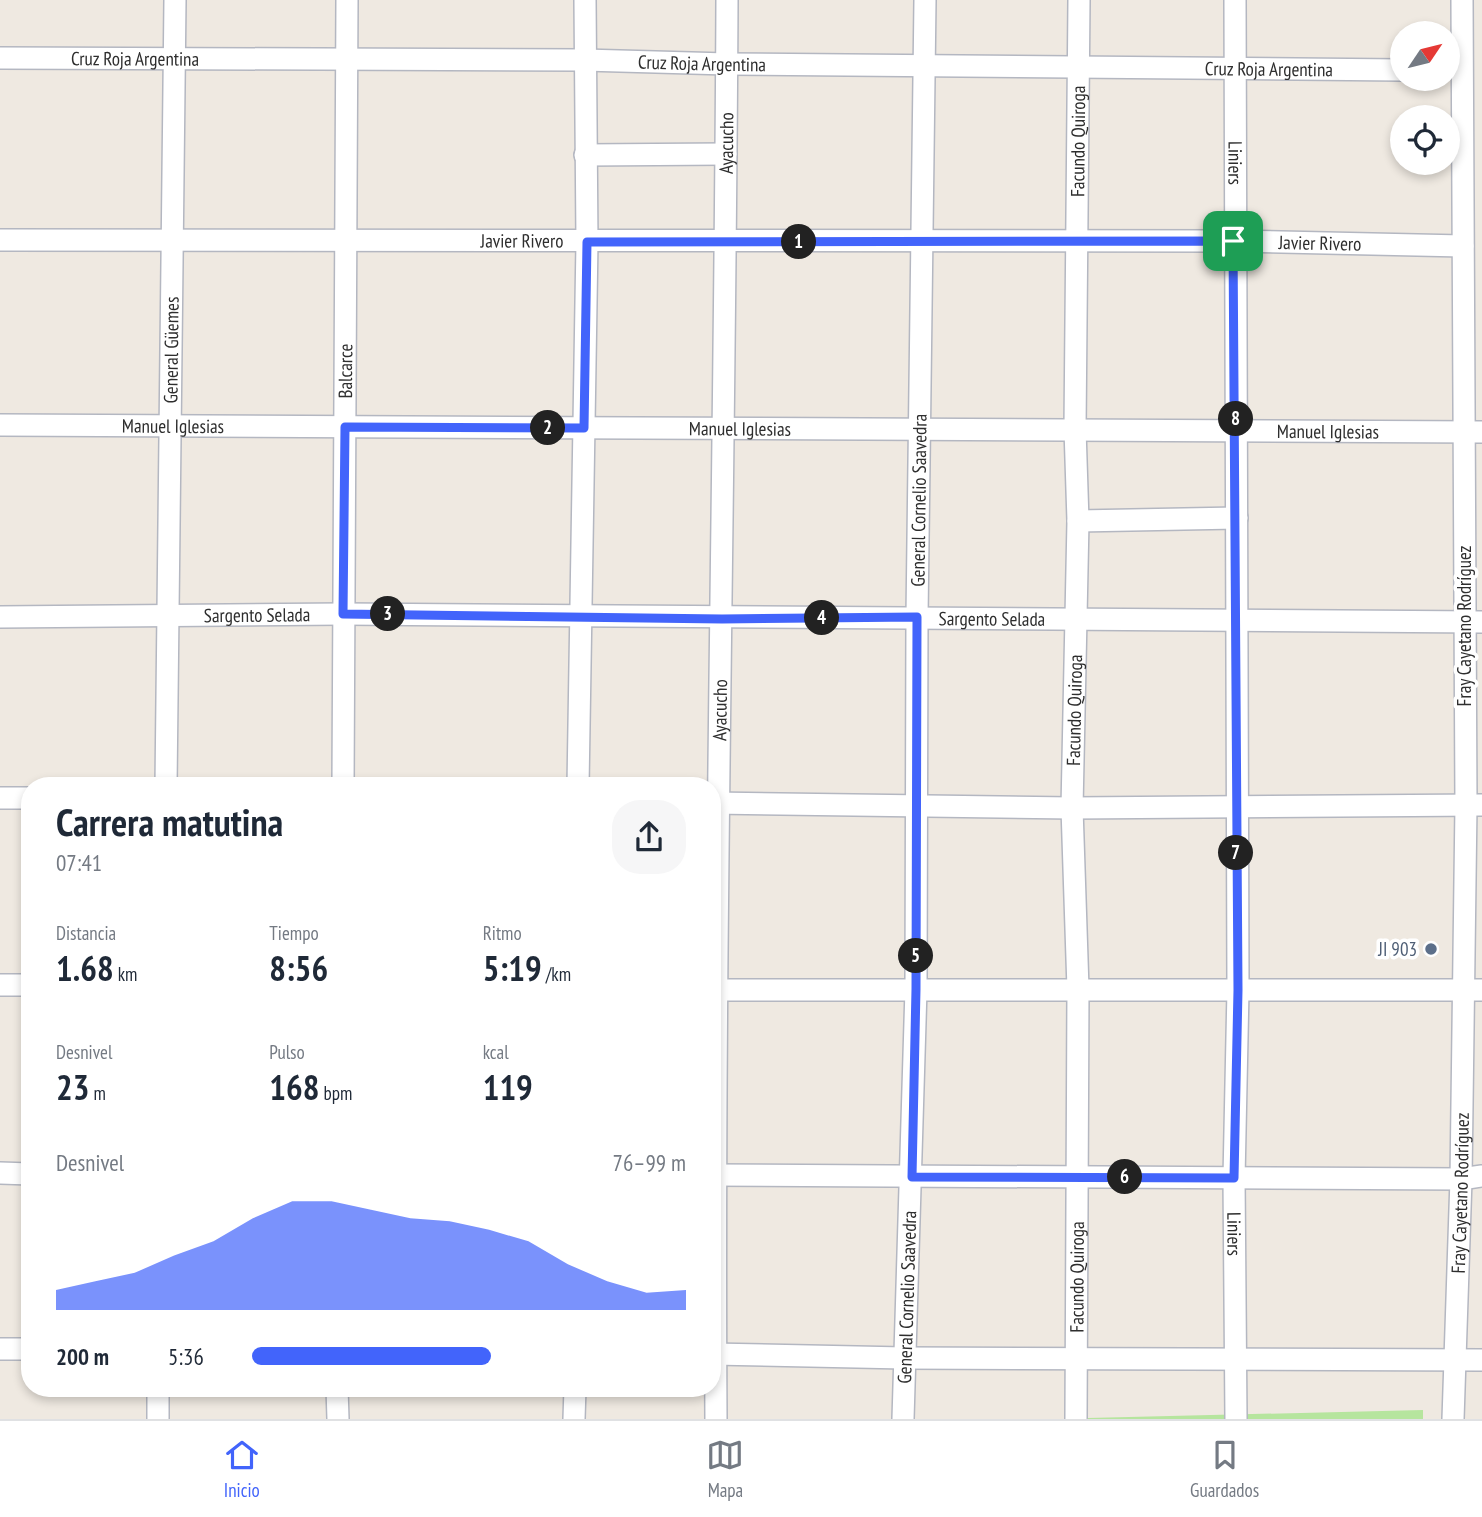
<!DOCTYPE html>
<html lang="es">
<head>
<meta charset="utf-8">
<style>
  :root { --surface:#fff; --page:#f6f6f7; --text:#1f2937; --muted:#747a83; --line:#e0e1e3; --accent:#4264fb }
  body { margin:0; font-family:"PT Sans Narrow",sans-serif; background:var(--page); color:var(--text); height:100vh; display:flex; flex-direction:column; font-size:26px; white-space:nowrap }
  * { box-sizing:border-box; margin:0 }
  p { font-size:23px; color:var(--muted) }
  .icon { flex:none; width:38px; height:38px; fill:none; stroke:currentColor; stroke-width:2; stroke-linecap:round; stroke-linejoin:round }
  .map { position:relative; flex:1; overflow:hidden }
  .details { position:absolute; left:21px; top:777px; width:700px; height:620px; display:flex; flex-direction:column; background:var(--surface); border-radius:28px; box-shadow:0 4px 10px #0003 }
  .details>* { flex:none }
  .needle { width:46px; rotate:55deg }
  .buttons { position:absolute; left:1390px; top:21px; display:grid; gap:14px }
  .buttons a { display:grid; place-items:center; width:70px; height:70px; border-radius:50%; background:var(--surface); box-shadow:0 4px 10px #0003; font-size:35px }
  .pin { position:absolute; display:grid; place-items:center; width:60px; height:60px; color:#fff; margin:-30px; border-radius:14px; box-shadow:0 4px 10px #0006 }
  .km { position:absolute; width:35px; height:35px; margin:-18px; border-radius:50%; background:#222; color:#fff; font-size:19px; line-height:35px; text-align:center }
  .round { display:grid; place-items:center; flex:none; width:74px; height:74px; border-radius:28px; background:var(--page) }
  .headline { display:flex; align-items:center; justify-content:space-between; height:119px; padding:0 35px }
  h1 { font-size:38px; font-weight:600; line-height:52px }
  .figures { display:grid; grid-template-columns:repeat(3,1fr); gap:10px; height:119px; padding:7px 35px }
  .figures div { display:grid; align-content:center }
  .figures b { font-size:35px; font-weight:600 }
  .figures small { font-size:19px; font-weight:400 }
  .figures p { font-size:19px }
  .chart { height:196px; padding:14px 35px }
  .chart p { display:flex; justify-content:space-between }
  .chart svg { width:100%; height:126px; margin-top:7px; fill:var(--accent); opacity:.7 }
  ul { padding:0 35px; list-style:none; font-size:23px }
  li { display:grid; grid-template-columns:112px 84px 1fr; align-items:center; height:52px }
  li i { height:18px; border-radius:9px; background:var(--accent) }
  .dock { display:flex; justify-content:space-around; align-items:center; height:98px; border-top:2px solid var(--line); background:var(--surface); font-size:19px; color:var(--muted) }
  .dock a { display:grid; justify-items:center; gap:4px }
  .dock .on { color:var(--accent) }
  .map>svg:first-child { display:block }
  .green { fill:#b6e59e }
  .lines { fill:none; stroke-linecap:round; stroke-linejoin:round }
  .minor-casing { stroke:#b4b7c1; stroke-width:24 }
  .minor { stroke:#fff; stroke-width:21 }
  .route-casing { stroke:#fff; stroke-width:14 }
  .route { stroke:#4264fb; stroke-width:9 }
  .service-dot { fill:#5c6f8a; stroke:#fff; stroke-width:2.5 }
  .labels { text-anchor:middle; stroke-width:7; stroke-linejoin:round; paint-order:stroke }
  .street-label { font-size:19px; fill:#2e2e2e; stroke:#fff }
  .service-label { font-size:19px; fill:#4e5e75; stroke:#fff; text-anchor:end }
</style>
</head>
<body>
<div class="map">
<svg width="1482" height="1419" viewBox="0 0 1482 1419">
  <rect width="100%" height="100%" fill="#efe9e1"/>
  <path class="green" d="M1423 1410V1419H1088V1418Z"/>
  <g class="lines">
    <defs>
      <g id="minor">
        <path id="s1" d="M1235 0 1238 990 1234 1178 1236 1419"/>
        <path id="s2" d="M0 58 584 60 727 64 1402 70"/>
        <path d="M585 155 726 154"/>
        <path id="s3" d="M0 240 1233 241 1463 246"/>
        <path id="s4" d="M0 425 1482 432"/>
        <path d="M1078 521 1237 518"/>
        <path id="s5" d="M0 617 343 614 1482 622"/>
        <path id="s6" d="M166 786 175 0"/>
        <path id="s7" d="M343 786 347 0"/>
        <path d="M578 786 587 242 585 0"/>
        <path d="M0 798H30"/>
        <path d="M712 803 1072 808 1482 805"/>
        <path d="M0 985H30"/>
        <path d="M712 990H1482"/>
        <path d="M0 1173 30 1174"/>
        <path d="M712 1175 1461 1179 1482 1176"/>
        <path d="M0 1349H30"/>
        <path d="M712 1354 904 1358 1482 1360"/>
        <path d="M158 1388V1419"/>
        <path d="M337 1388 338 1419"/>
        <path d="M574 1419 575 1388"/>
        <path id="s8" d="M716 1419C713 946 725 473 727 0"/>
        <path id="s9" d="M903 1419 916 989 917 617 925 0"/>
        <path id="s10" d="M1076 1419 1078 989 1072 808 1078 521 1075 429 1079 0"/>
        <path id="s11" d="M1453 1419 1461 1179 1466 805 1462 0"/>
      </g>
    </defs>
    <use href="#minor" class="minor-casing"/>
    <use href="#minor" class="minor"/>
  </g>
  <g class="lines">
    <defs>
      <path id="route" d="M1233 241 1238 990 1234 1178 912 1177 916 989 917 617 722 619 343 614 345 427 584 428 587 242Z"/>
    </defs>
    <use href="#route" class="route-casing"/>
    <use href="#route" class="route"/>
  </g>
  <circle class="service-dot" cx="1431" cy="949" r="7"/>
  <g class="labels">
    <g class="street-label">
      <text dy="7" stroke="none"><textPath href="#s2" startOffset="135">Cruz Roja Argentina</textPath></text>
      <text dy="7" stroke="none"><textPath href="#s2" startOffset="702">Cruz Roja Argentina</textPath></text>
      <text dy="7" stroke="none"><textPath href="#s2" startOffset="1269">Cruz Roja Argentina</textPath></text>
      <text dy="7" stroke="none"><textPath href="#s8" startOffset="1276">Ayacucho</textPath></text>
      <text dy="7" stroke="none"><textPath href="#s10" startOffset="1278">Facundo Quiroga</textPath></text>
      <text dy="7" stroke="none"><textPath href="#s1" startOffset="163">Liniers</textPath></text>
      <text dy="7" stroke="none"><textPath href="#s3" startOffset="522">Javier Rivero</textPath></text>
      <text dy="7" stroke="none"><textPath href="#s3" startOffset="1320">Javier Rivero</textPath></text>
      <text dy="7" stroke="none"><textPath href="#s6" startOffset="436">General Güemes</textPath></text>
      <text dy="7" stroke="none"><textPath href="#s7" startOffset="415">Balcarce</textPath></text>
      <text dy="7" stroke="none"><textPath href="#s4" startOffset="173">Manuel Iglesias</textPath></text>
      <text dy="7" stroke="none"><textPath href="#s4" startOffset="740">Manuel Iglesias</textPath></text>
      <text dy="7" stroke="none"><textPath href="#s4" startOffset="1328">Manuel Iglesias</textPath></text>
      <text dy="7" stroke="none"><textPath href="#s9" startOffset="919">General Cornelio Saavedra</textPath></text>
      <text dy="7" stroke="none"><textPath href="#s5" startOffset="257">Sargento Selada</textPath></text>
      <text dy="7" stroke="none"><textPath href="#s5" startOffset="992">Sargento Selada</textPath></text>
      <text transform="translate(1464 626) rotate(-90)" y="7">Fray Cayetano Rodríguez</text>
      <text dy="7" stroke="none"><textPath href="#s8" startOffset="709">Ayacucho</textPath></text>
      <text dy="7" stroke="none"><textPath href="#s10" startOffset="709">Facundo Quiroga</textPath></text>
      <text dy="7" stroke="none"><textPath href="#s11" startOffset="226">Fray Cayetano Rodríguez</textPath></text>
      <text dy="7" stroke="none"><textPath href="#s1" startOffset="1234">Liniers</textPath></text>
      <text dy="7" stroke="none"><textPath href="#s10" startOffset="142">Facundo Quiroga</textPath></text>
      <text dy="7" stroke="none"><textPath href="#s9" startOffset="122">General Cornelio Saavedra</textPath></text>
    </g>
    <g class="service-label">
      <text x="1417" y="956">JI 903</text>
    </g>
  </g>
</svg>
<div class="buttons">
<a><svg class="needle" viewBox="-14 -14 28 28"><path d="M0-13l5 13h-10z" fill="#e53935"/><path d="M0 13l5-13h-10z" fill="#747a83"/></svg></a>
<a><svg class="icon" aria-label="locate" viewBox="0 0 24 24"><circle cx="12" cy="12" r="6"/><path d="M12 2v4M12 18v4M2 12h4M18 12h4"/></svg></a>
</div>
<div class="pin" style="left:1233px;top:241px;background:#1e9e55"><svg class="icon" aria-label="arrive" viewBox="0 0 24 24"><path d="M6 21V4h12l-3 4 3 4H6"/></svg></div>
<b class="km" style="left:799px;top:242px">1</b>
<b class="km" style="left:548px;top:428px">2</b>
<b class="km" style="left:388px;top:614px">3</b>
<b class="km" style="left:822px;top:618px">4</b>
<b class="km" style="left:916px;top:956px">5</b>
<b class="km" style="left:1125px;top:1177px">6</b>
<b class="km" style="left:1236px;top:853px">7</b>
<b class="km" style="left:1236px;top:419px">8</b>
<section class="details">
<div class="headline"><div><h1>Carrera matutina</h1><p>07:41</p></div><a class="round"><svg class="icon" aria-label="share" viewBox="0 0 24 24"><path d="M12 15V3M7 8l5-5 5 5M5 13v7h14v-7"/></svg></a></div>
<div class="figures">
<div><p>Distancia</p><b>1.68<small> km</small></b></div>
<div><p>Tiempo</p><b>8:56</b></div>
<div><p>Ritmo</p><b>5:19<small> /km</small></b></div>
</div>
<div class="figures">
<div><p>Desnivel</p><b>23<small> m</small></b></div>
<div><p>Pulso</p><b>168<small> bpm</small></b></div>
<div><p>kcal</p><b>119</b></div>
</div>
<div class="chart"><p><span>Desnivel</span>76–99 m</p>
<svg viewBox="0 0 160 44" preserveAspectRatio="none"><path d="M0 44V37L10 34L20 31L30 25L40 20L50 12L60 6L70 6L80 9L90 12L100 13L110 16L120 20L130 28L140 34L150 38L160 37V44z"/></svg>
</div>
<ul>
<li><b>200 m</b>5:36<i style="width:55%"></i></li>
</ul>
</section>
</div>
<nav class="dock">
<a class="on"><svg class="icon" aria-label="home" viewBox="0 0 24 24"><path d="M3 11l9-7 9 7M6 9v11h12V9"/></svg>Inicio</a>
<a><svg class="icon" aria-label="map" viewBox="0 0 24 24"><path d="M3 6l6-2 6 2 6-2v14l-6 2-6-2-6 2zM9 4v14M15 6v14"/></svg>Mapa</a>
<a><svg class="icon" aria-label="saved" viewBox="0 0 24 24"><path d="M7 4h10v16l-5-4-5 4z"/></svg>Guardados</a>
</nav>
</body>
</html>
